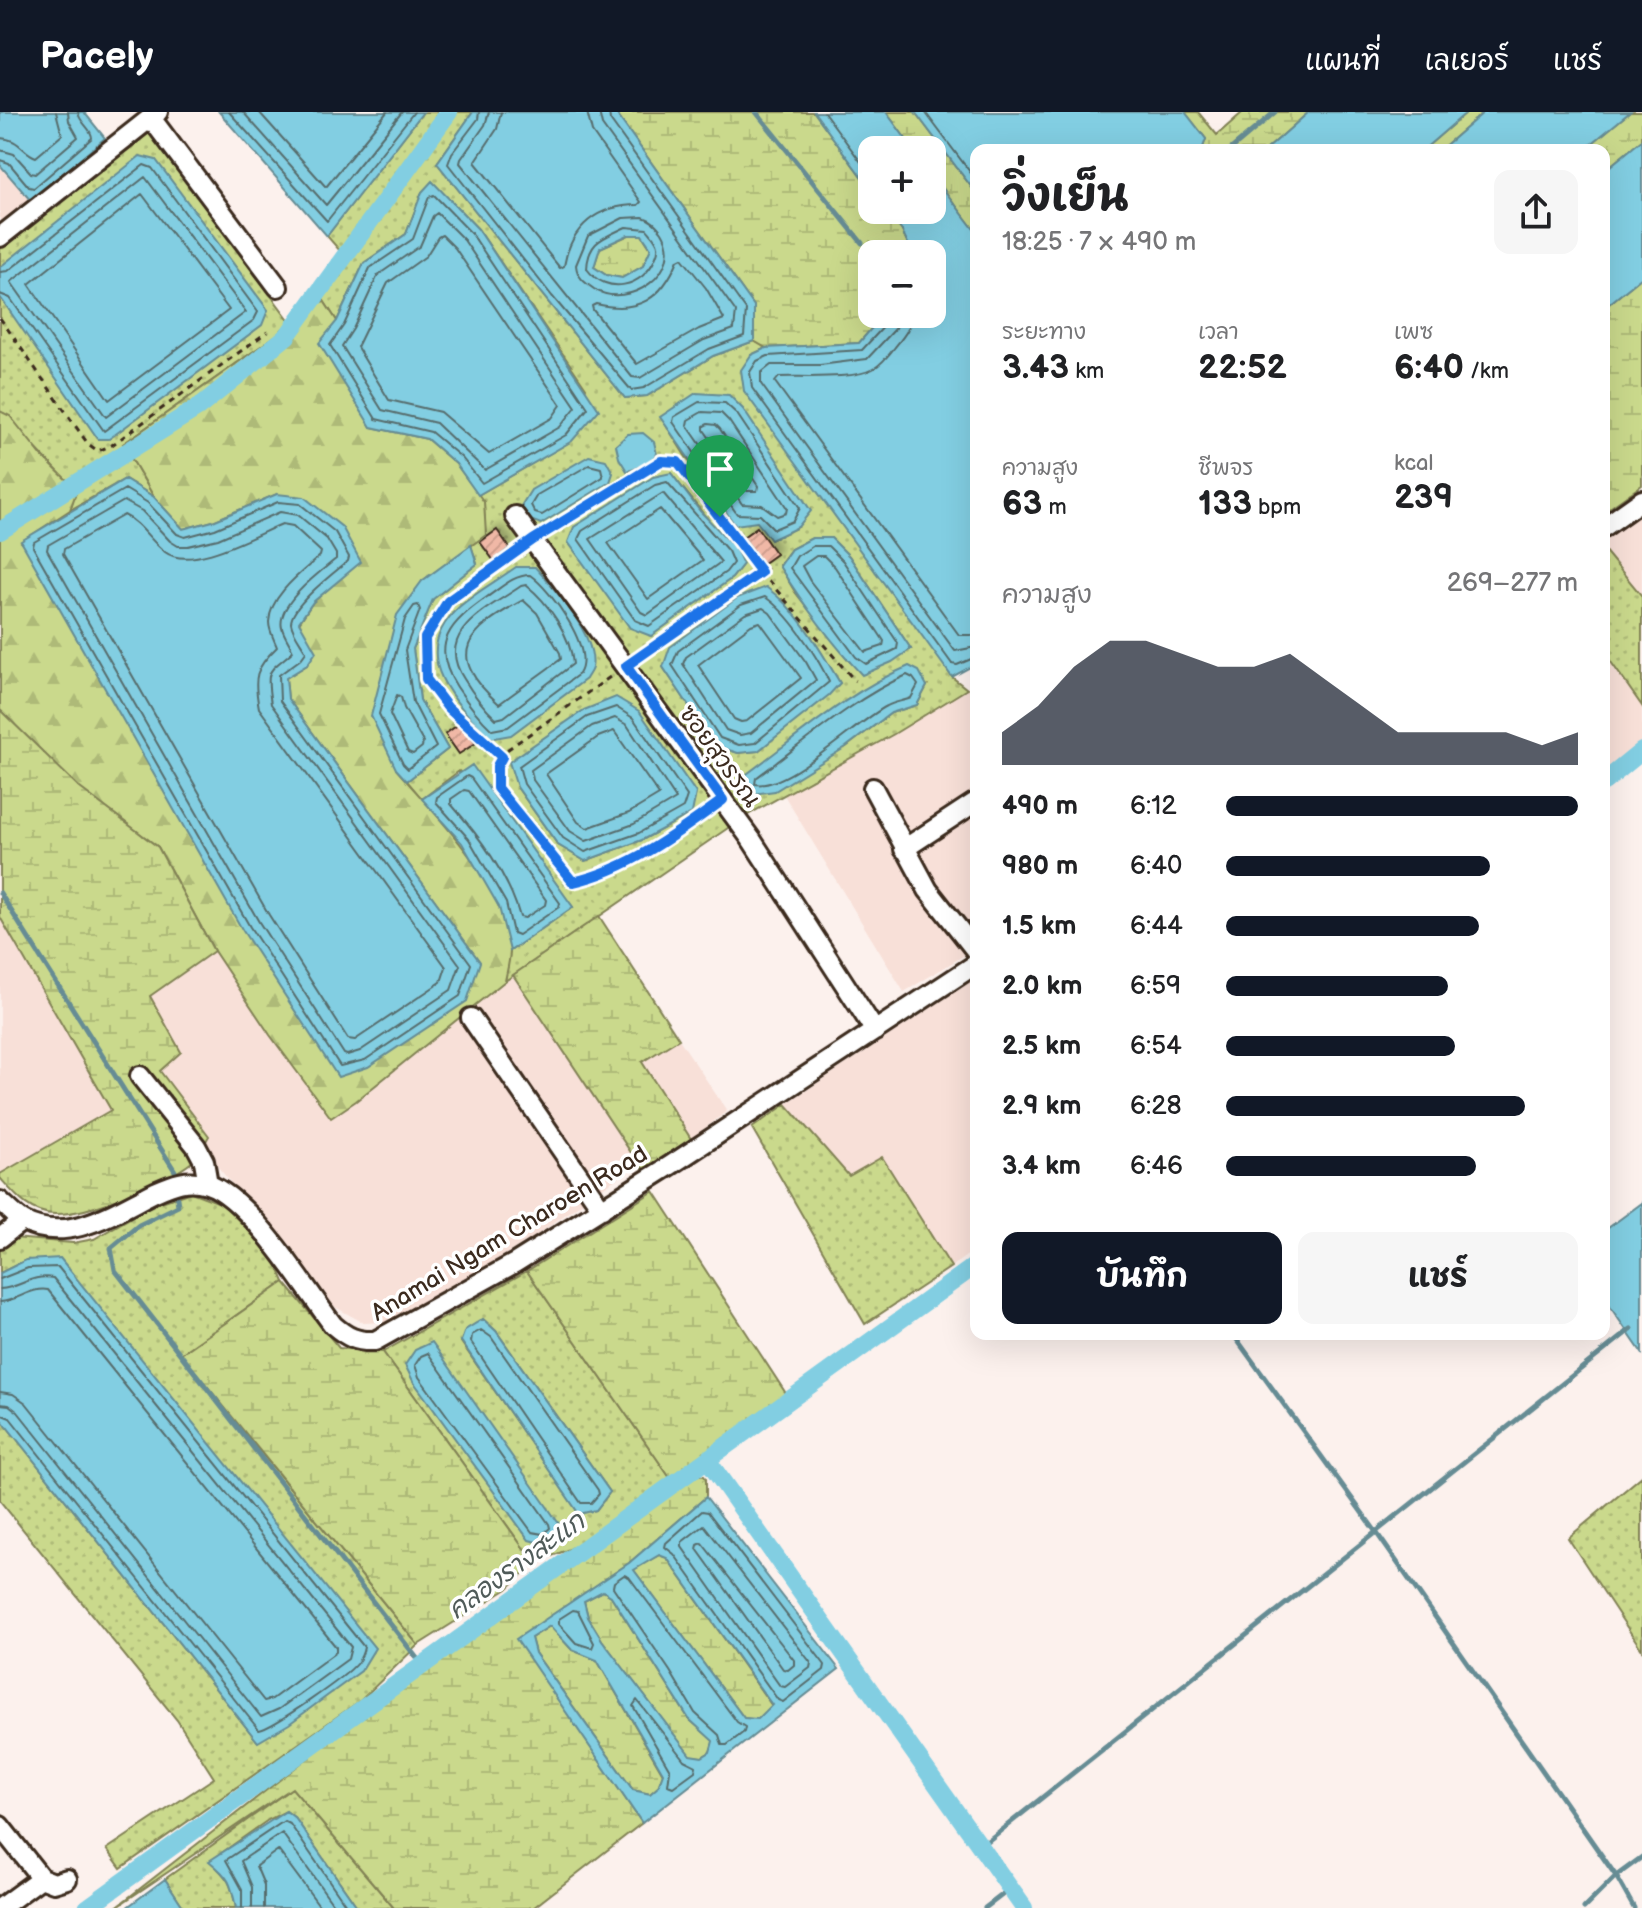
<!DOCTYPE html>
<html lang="th">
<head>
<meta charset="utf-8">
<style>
  :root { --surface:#fff; --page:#f6f6f6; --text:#202124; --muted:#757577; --accent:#111827 }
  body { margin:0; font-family:"Balsamiq Sans","Playpen Sans Thai",sans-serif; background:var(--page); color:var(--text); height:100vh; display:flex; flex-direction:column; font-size:30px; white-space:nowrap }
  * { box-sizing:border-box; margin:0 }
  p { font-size:26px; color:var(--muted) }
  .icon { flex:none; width:44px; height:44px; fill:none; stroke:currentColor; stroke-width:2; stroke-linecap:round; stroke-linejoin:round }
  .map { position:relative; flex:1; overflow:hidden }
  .drawer { position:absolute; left:970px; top:32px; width:640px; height:1196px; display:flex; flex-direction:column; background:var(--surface); border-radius:16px; box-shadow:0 8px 32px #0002 }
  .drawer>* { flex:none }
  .tools { position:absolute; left:858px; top:24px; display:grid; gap:16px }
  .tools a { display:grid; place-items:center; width:88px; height:88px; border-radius:16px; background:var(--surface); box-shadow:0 8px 32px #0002; font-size:40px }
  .pin { position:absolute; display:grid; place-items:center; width:68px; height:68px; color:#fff; margin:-82px -34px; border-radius:50% 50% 50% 0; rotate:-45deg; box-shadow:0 0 8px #0007 }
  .pin .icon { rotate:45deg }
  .round { display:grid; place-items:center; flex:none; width:84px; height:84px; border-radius:16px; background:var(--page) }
  .headline { display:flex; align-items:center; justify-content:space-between; height:136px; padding:0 32px }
  h1 { font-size:44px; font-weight:700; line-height:60px }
  .stats { display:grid; grid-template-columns:repeat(3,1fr); gap:12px; height:136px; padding:8px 32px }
  .stats div { display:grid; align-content:center }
  .stats b { font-size:34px; font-weight:700 }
  .stats small { font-size:22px; font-weight:400 }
  .stats p { font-size:22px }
  .chart { height:224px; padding:16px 32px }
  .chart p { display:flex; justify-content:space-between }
  .chart svg { width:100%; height:144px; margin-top:8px; fill:var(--accent); opacity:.7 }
  .action { display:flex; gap:16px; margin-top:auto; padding:16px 32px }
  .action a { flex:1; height:92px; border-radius:16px; background:var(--accent); color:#fff; font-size:32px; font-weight:700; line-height:92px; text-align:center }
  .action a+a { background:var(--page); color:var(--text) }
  ul { padding:0 32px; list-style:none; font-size:26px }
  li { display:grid; grid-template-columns:128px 96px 1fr; align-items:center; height:60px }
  li i { height:20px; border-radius:10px; background:var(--accent) }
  header { display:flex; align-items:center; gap:48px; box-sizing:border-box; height:112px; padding:0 40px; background:var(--accent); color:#fff }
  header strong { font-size:38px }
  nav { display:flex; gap:44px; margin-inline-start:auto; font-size:28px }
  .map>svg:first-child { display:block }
  .built { fill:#f8e0d8 }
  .grass { fill:url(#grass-dots); stroke:#828255; stroke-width:2; fill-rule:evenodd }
  .forest { fill:url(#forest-firs); stroke:#828255; stroke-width:2 }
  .wetland { fill:url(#wetland-marsh); stroke:#828255; stroke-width:2 }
  .water { fill:#82cee2; stroke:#668c94; stroke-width:2; fill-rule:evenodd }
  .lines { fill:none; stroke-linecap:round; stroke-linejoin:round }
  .shore { stroke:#576c6c; stroke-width:2 }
  .stream { stroke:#668c94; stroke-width:5 }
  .canal { stroke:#82cee2; stroke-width:18 }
  .building { fill:url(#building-hatch); stroke:#3b2a1e; stroke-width:2; filter:url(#shadow) }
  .minor-casing { stroke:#3b2a1e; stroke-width:24 }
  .path { stroke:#3b2a1e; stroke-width:3; stroke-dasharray:6 6; stroke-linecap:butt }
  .minor { stroke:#fff; stroke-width:18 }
  .route-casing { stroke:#fff; stroke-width:16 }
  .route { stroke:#1a73e8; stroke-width:10 }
  .labels { text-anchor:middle; stroke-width:7; stroke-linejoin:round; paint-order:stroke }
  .street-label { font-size:24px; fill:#3b2a1e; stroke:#fff }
  .water-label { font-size:26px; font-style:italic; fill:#505b59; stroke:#fff }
</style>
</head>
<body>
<header>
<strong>Pacely</strong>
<nav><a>แผนที่</a><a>เลเยอร์</a><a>แชร์</a></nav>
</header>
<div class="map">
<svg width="1642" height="1796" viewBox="0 0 1642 1796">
  <defs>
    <pattern id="grass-dots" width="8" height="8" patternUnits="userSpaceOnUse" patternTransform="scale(2)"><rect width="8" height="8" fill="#cad98c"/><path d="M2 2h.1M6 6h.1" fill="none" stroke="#aeba78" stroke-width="1.8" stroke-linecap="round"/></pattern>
    <pattern id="forest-firs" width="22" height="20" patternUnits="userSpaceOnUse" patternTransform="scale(2)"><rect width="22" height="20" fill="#cad98c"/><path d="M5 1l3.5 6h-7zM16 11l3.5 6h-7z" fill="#aeba78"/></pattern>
    <pattern id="wetland-marsh" width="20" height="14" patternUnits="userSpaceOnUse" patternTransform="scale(2)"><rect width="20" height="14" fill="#cad98c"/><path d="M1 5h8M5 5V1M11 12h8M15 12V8" fill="none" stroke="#aeba78"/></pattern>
    <pattern id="building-hatch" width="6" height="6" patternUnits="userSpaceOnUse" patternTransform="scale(2)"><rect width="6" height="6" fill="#f0b8a6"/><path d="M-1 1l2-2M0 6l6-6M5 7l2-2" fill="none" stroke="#cf9e8e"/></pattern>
    <filter id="shadow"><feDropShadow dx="5.5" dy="-5.5" stdDeviation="4" flood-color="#0004"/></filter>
  </defs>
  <rect width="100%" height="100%" fill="#fcf1ed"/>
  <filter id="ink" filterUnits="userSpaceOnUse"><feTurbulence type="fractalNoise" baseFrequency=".0125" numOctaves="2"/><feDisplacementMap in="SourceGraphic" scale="16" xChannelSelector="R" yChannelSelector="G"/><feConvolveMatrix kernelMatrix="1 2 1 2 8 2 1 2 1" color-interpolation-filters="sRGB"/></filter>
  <g filter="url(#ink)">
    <path class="built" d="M0 53 31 89 0 113Z
      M1642 398V484L1604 438V425Z
      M1604 540 1642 594V635L1604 665Z
      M972 574 976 580V836L904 880 784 683 894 622Z
      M0 805 111 998 0 1062Z
      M214 839 270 923 331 1006 356 989 513 863 638 1051 531 1127 455 1174 386 1210 364 1211 335 1195 202 1036 209 1024 160 959 150 884Z
      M976 866V1137L951 1155 882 1046 849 1064 786 992Z
      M679 927 727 999 691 1027 641 950Z"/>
    <path class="grass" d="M423 0H447L453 5 457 0H473L437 51 625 286 647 284 713 244 754 229 766 236 751 243 952 565 967 577 894 622 744 705 505 869 510 839 573 795 459 659 422 687 407 669 448 637 420 588 413 537 433 487 477 452 471 433 485 422 484 391 478 383 571 329 586 276 478 117 432 70 422 80 406 122 364 151 337 209 324 189 316 192 348 148 327 124ZM661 305 798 415 771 428 758 410 686 345ZM671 361 743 452 732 466 650 523ZM812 426H831L849 444 911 537 850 550 795 480 779 453 791 437ZM782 487 821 540 840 571 758 639 738 641 716 633 663 555ZM927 574 917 593 891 601 846 635 744 664ZM517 675 696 681 691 701 642 728 585 749 558 733Z
      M149 21 290 209 278 222 123 332 154 385 125 367 70 398 76 378 0 299V137Z
      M1604 438 1642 484V594L1604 540Z
      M786 992 849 1064 882 1045 951 1155 865 1212 752 1016Z
      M191 1080 223 1092 273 1144 284 1170 181 1242 418 1533 361 1588 121 1756 107 1737 214 1666 177 1608 0 1389V1306L258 1630 26 1148 0 1161V1137L13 1126 73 1131 94 1127 152 1093Z
      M527 1159 671 1367 572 1436 534 1451 383 1240ZM483 1207 496 1219 610 1380 596 1398 579 1401 461 1230Z
      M1642 1364V1538L1568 1426Z
      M292 1676 394 1796H358L295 1706 286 1699 268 1708 210 1749C229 1767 231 1770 236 1796H184L165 1767Z"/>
    <path class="forest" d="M324 189 337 209 371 315 427 327 456 352 484 390 486 423 422 469 396 657C438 706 505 770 510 838 510 848 507 859 505 869L356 989 331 1006 270 923 214 839 158 735 80 677 0 598V299L10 304 42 344 77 378 70 398 21 430 480 850 288 587 286 566 307 553 299 511 313 490 350 458 277 382 213 409 183 417 154 385 123 332 278 222 302 197Z"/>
    <path class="wetland" d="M615 0H814L872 79V98H886L902 119 913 142H872V202H884L859 231 766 236 754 229V194Z
      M886 0H915L976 81V120L932 62V38H914Z
      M1185 0H1198L1217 23 1243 0H1309L1266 38H1202L1206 27Z
      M1467 0H1484L1440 38H1423Z
      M1630 0H1642V28L1604 59V38H1584Z
      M629 123H642L651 137 643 154 622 166 606 163 594 155 600 136Z
      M1642 165V373L1604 400V196Z
      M0 598 80 676 158 735 214 839 150 884 181 940 160 959 209 1024C204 1032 199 1044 192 1050 165 1071 88 1103 55 1102 30 1102 15 1083 0 1066V1062L111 998 0 805Z
      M599 804 679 927 642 950 691 1027 645 1058 638 1051 513 863Z
      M654 1079 787 1283 675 1373 527 1159Z
      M284 1170 339 1236 383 1240 534 1451 507 1477 418 1533 181 1242Z
      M697 1363 704 1364 706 1367V1385L629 1451 517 1527 642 1711 533 1796H394L292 1676 115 1796 336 1624Z
      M659 1443 667 1446 772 1594 758 1608 744 1606 633 1457Z
      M603 1479 611 1484 689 1607 714 1629 710 1640 702 1645 690 1644 602 1528 588 1505 584 1489Z
      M550 1514 572 1538 597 1548 663 1662 658 1675 650 1682 633 1678 535 1541 531 1526Z"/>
    <path class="water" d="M0 0H84L105 26 31 89 0 53Z
      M219 0H423L327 124Z
      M473 0H615L754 194V229L713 244 647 284 625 286 437 51ZM628 123H642L651 136 643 154 622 166 606 163 594 155 600 136Z
      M814 0H886L914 38H872V79Z
      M915 0H1185L1206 27 1202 38H976V81Z
      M1309 0H1467L1423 38H1266Z
      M1484 0H1630L1584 38H1440Z
      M1642 28V165L1604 196V59Z
      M140 44 156 48 268 198 262 213 109 327H98L0 185V155Z
      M932 62 976 120V552L952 565 744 279 741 258 751 243 766 236 859 231 884 202H932V142H913L902 119 886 98H932Z
      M432 69 478 117 599 298 572 329 478 383 456 352 427 327 371 315 319 231 337 209 364 151 406 122 422 80Z
      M696 281 729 283 743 297 811 399 798 415 771 428 757 410 735 413 660 305Z
      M643 321 654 330 657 342C650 352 639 356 627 359L619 346 616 333 628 322Z
      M589 344 606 348 613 361 610 370 541 412 530 408 521 394 531 378Z
      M671 361 700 399 735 435 743 452 732 466 651 524 630 516 568 430 574 415 653 365Z
      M125 367 154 385 183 417 213 409 277 382 304 385 342 415 361 450 313 490 299 510 316 540 307 553 286 566 288 587 480 850 467 889 368 955 338 965 243 819 21 429Z
      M812 426H831L849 444 911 537 892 550 862 563C831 530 803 492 779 454L791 437Z
      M471 433 477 452 433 487 413 537 420 588 448 637 407 669 396 657 371 604 397 503 422 469Z
      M516 455H535C554 476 598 525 592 556 591 560 588 563 586 567L511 623 489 627C453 587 407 543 459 495 476 480 498 468 516 455Z
      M766 475C798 498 820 537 840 571L829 583 758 639 738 641 716 634 663 555 670 535 737 486Z
      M909 554 919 559 927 574 917 593 891 601 846 635 775 679 753 682 744 674V664C796 626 849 579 909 554Z
      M616 585 639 599 696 681 692 701 642 728 585 749 558 733 517 675 509 650 584 598Z
      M472 653 573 795 510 839 499 795 462 731 422 687Z
      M1642 1091V1241L1604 1186V1119Z
      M60 1146 375 1536 361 1559 289 1612 258 1630 0 1306V1161L26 1148Z
      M483 1207 496 1219 610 1380 596 1398 579 1402 461 1229 465 1218Z
      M432 1230 562 1416 545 1432 529 1428 413 1269 405 1253 415 1238Z
      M706 1385 839 1557 642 1711 516 1527 629 1451ZM659 1443 667 1446 772 1593 758 1607 744 1606 634 1458ZM603 1479 611 1484 689 1607 713 1629 710 1640 702 1645 690 1643 602 1528 588 1505 584 1489ZM550 1514 572 1538 597 1548 663 1661 658 1675 650 1682 633 1678 535 1541 531 1526Z
      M286 1699 295 1706 358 1796H236C231 1771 230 1766 209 1749Z
      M165 1767 184 1796H126Z"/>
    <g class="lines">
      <path class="shore" d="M229 0 327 109 414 0
        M243 0 326 93 402 0
        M259 0 326 75 387 0
        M479 0 478 7 452 41 448 52 552 184 631 278 644 276 709 237 744 224 746 198 610 8 609 0
        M489 0 485 13 461 47 460 51 632 265 640 266 704 228 734 217 736 200 602 13 599 0
        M501 0 497 17 475 50 560 156 564 154C571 114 598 93 638 93L641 90 592 20 587 0
        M824 0 872 65
        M925 0 976 68
        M0 26C20 27 22 40 36 45L62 23 56 0
        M0 38 14 42 31 61 35 62 78 25 69 9 68 0
        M0 48 9 51 29 75 34 76 92 26C92 16 79 11 78 0
        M145 65 246 200 106 305 11 170Z
        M142 82 229 198 109 288 29 172Z
        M434 83 472 122 588 296 566 323 482 371 462 346 431 320 376 307 330 233 344 213 370 156 413 127 429 85Z
        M437 101 464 128 576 295 560 315 485 358 436 311 382 298 342 234 353 217 378 163 420 134 433 104Z
        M643 105C652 108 656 112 662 120 686 159 628 199 594 177 584 170 577 165 576 153L588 124 623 106Z
        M626 115 647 117C651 122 657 128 658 134 659 139 657 142 655 147 643 175 607 184 587 157 588 129 603 126 626 115Z
        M442 123 455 136 561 293 552 306 489 342 440 300 389 288 357 235 388 171 426 144 438 125Z
        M682 146 706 176 724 207 699 217 637 252 593 198 592 194 596 192C638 202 662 187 678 148Z
        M0 160 8 159 144 53 152 56 258 200 254 208 104 319 10 186 0 182
        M890 202 888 210 862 238 768 244 757 249 750 260 752 276 952 552 957 553 976 545
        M900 202 896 216 867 247 820 253H771L761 261V272L955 539 976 535
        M912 202C911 216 904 224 895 235 889 243 882 252 873 257 853 268 802 264 779 265L775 270 959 523H976
        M699 290 725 291 737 302 800 396 793 409 774 417 760 403 737 402 673 310 674 305Z
        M702 300 721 301 729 309 787 396 786 401 777 404 762 393 742 392 687 313 688 308Z
        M708 312 716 313 720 317 758 374 757 379H747L704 318V314Z
        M589 353 601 356 603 365 542 403 535 401 531 393 537 383Z
        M667 370 728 439 733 451 726 460 649 514 635 508 578 427 582 419 655 373Z
        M125 377 148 391 177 422 185 425 215 417 278 390 300 392 335 420 349 445 348 449C335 460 291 493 291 511 292 520 302 532 306 540L301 547 279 563 280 589 471 852 460 884 365 948 340 954 250 815 33 435 34 430Z
        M663 381 721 450 647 503 641 500 590 427Z
        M124 389 142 399 170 429 178 434H188L218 427 280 400 298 403 327 427 336 442V447C320 460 276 492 282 516 284 524 290 531 293 539 269 561 265 554 271 592L460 853 451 878 360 939 347 943 344 942 259 810 47 438 48 433Z
        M660 397 703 448 648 487 608 431Z
        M124 403C141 411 150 429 165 440 191 460 255 423 282 412L293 414 321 440 320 444C302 460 270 483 269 510 269 519 274 527 277 535 255 556 253 565 259 596L446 855 441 870 355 928 348 927 269 803 63 442 64 437Z
        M813 434H828L843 449 898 531 897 537 866 552 856 545 790 456 797 444Z
        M816 444H824L835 455 884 529 883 534 865 540 810 469 802 454Z
        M530 463C551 478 595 537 579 562L508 615 492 618C478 605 467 590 457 575 429 532 450 511 487 485 501 476 513 463 530 463Z
        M526 473C548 490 571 524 573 552L504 605 496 607C483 595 473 582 464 567 433 520 488 497 521 474Z
        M765 485C788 500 818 545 829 570L755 631 739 633 720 626 672 553 678 539 741 493Z
        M523 488 537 501 560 541 561 547 499 592C443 542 467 519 523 488Z
        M418 493 420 498 405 538 413 590 436 635 408 657 403 652 379 602 405 507 414 494Z
        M763 496 770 501 806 550 816 568 751 621 740 623 726 618 683 552 686 545 745 502Z
        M760 510 801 566 747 609 741 610 734 607 698 553 751 513Z
        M907 563 913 566 918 573 911 586C904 589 894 590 887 594 857 609 787 679 755 672L756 666C802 632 854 586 907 563Z
        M397 583 401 585 404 596 423 630 422 635 413 642 408 640 390 602Z
        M616 595 633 606 687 684 683 696 639 721 585 740 563 726 524 672 519 654 587 605Z
        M615 606 627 613 676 687 634 712 586 729 570 719 533 668 531 658 592 614Z
        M614 619 659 683 629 701 587 716 578 710 546 662 598 625Z
        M467 664 471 666 560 791 559 795 518 823 513 821 506 791 469 727 436 690 437 685Z
        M464 678 469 679 546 788 545 793 525 806 520 805C508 762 479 724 451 692V687Z
        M0 1167 28 1156 58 1155 364 1535C363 1541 361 1546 357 1551 347 1564 273 1616 259 1618L10 1306 0 1302
        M0 1177C21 1176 30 1162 53 1166L351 1535 348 1547 279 1597 261 1605 18 1300 9 1293 0 1292
        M0 1190C18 1189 30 1175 48 1178L336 1535V1540L272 1587 264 1589 26 1291 13 1282 0 1280
        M481 1218 491 1225 598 1378 599 1382 591 1391H581L471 1230 472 1223Z
        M428 1241 549 1412 550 1416 543 1422 532 1420 419 1265 415 1253 421 1244Z
        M702 1399 708 1400 825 1553 824 1558 783 1590 778 1588 674 1442 665 1435 666 1431Z
        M704 1413 811 1551 810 1556 785 1575 780 1574 682 1435V1430Z
        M702 1431 794 1548V1553L788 1558 783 1557 697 1437 698 1433Z
        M624 1463 629 1465 737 1610 745 1615 744 1620 727 1633H722L719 1623 695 1601 670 1559 613 1475 614 1470Z
        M573 1498 578 1499 594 1531 592 1536 576 1531 559 1512V1507Z
        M637 1588 684 1648 696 1654 695 1659 673 1675 668 1673 670 1658 633 1594Z
        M242 1796V1777L226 1748 284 1709 290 1712 348 1796
        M252 1796V1775L241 1749 282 1721 336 1796
        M264 1796V1773L256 1754 278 1738 321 1796"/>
      <path class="stream" d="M756 0 862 131
        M1230 38 1275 0
        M0 781 175 1059
        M177 1086 178 1094 139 1113 111 1136 115 1158 423 1554
        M1233 1222 1376 1420 1616 1764 1634 1796
        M980 1735 1631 1217
        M985 1796 1010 1777
        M1584 1796 1616 1764 1642 1745"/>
      <path class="canal" d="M0 419 199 295 287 224 449 0
        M1604 670 1642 639
        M708 1349 1024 1796
        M87 1796 976 1153"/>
    </g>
    <path class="building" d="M757 415 776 442 762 452 743 425Z
      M497 418 510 436 494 449 480 430Z
      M462 610 476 631 459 642 445 622Z"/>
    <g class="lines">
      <defs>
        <path id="minor" d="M151 6 278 175
          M0 125 158 0
          M515 404 751 727 875 919
          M1604 415 1642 388
          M873 676 928 778 976 839
          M904 737 974 691
          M471 906 602 1097
          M140 964 196 1034 204 1049 208 1072
          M0 1089C7 1095 15 1104 23 1109 68 1133 114 1100 155 1080 173 1072 187 1066 207 1072 249 1085 306 1177 333 1213 347 1225 356 1230 375 1229L515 1151 671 1053 976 852
          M0 1126 22 1109
          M0 1714 41 1766 54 1771 67 1767
          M0 1796 41 1766"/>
      </defs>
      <use href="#minor" class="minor-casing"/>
      <path class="path" d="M0 206 88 332 98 339 112 333 267 220
        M547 419 661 349 678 350 761 460 855 569
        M639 545 768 456
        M610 565 504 640 497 654V676L573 770C622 760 669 728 709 698
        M502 645 448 596 426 567 425 526 448 489 518 439"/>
      <use href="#minor" class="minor"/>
    </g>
  </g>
  <g class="lines" filter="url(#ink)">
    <defs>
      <path id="route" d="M661 349 678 350 761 460 626 554 723 688C678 721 628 758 573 770L497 676V654L502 645 448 596 426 567 425 526 448 489 533 428Z"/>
    </defs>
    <use href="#route" class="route-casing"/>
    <use href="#route" class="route"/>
  </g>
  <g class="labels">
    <g class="street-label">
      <text transform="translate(720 644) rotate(54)" y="8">ซอยสุวรรณ</text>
      <text transform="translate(509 1121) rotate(-31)" y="8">Anamai Ngam Charoen Road</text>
    </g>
    <g class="water-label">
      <text transform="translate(516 1453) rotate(-36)" y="9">คลองรางสะแก</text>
    </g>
  </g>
</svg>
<div class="tools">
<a>+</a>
<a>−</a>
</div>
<div class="pin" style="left:720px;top:405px;background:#1e9e55"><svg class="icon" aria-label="arrive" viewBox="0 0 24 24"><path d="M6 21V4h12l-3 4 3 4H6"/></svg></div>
<section class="drawer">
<div class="headline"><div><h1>วิ่งเย็น</h1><p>18:25 · 7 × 490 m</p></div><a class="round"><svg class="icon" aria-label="share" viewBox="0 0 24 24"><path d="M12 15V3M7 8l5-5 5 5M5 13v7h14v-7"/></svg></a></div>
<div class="stats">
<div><p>ระยะทาง</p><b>3.43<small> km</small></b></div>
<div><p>เวลา</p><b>22:52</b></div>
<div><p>เพซ</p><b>6:40<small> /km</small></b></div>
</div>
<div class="stats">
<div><p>ความสูง</p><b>63<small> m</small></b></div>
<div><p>ชีพจร</p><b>133<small> bpm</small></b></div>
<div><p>kcal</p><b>239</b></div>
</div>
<div class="chart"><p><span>ความสูง</span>269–277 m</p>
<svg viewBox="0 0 160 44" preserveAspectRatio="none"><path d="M0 44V34L10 26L20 14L30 6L40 6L50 10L60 14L70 14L80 10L90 18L100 26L110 34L120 34L130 34L140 34L150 38L160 34V44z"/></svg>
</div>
<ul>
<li><b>490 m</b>6:12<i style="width:100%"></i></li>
<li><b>980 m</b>6:40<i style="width:75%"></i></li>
<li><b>1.5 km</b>6:44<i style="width:72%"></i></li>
<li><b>2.0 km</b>6:59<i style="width:63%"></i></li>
<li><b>2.5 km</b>6:54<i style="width:65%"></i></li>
<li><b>2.9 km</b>6:28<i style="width:85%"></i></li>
<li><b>3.4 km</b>6:46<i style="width:71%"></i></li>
</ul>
<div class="action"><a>บันทึก</a><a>แชร์</a></div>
</section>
</div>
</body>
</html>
